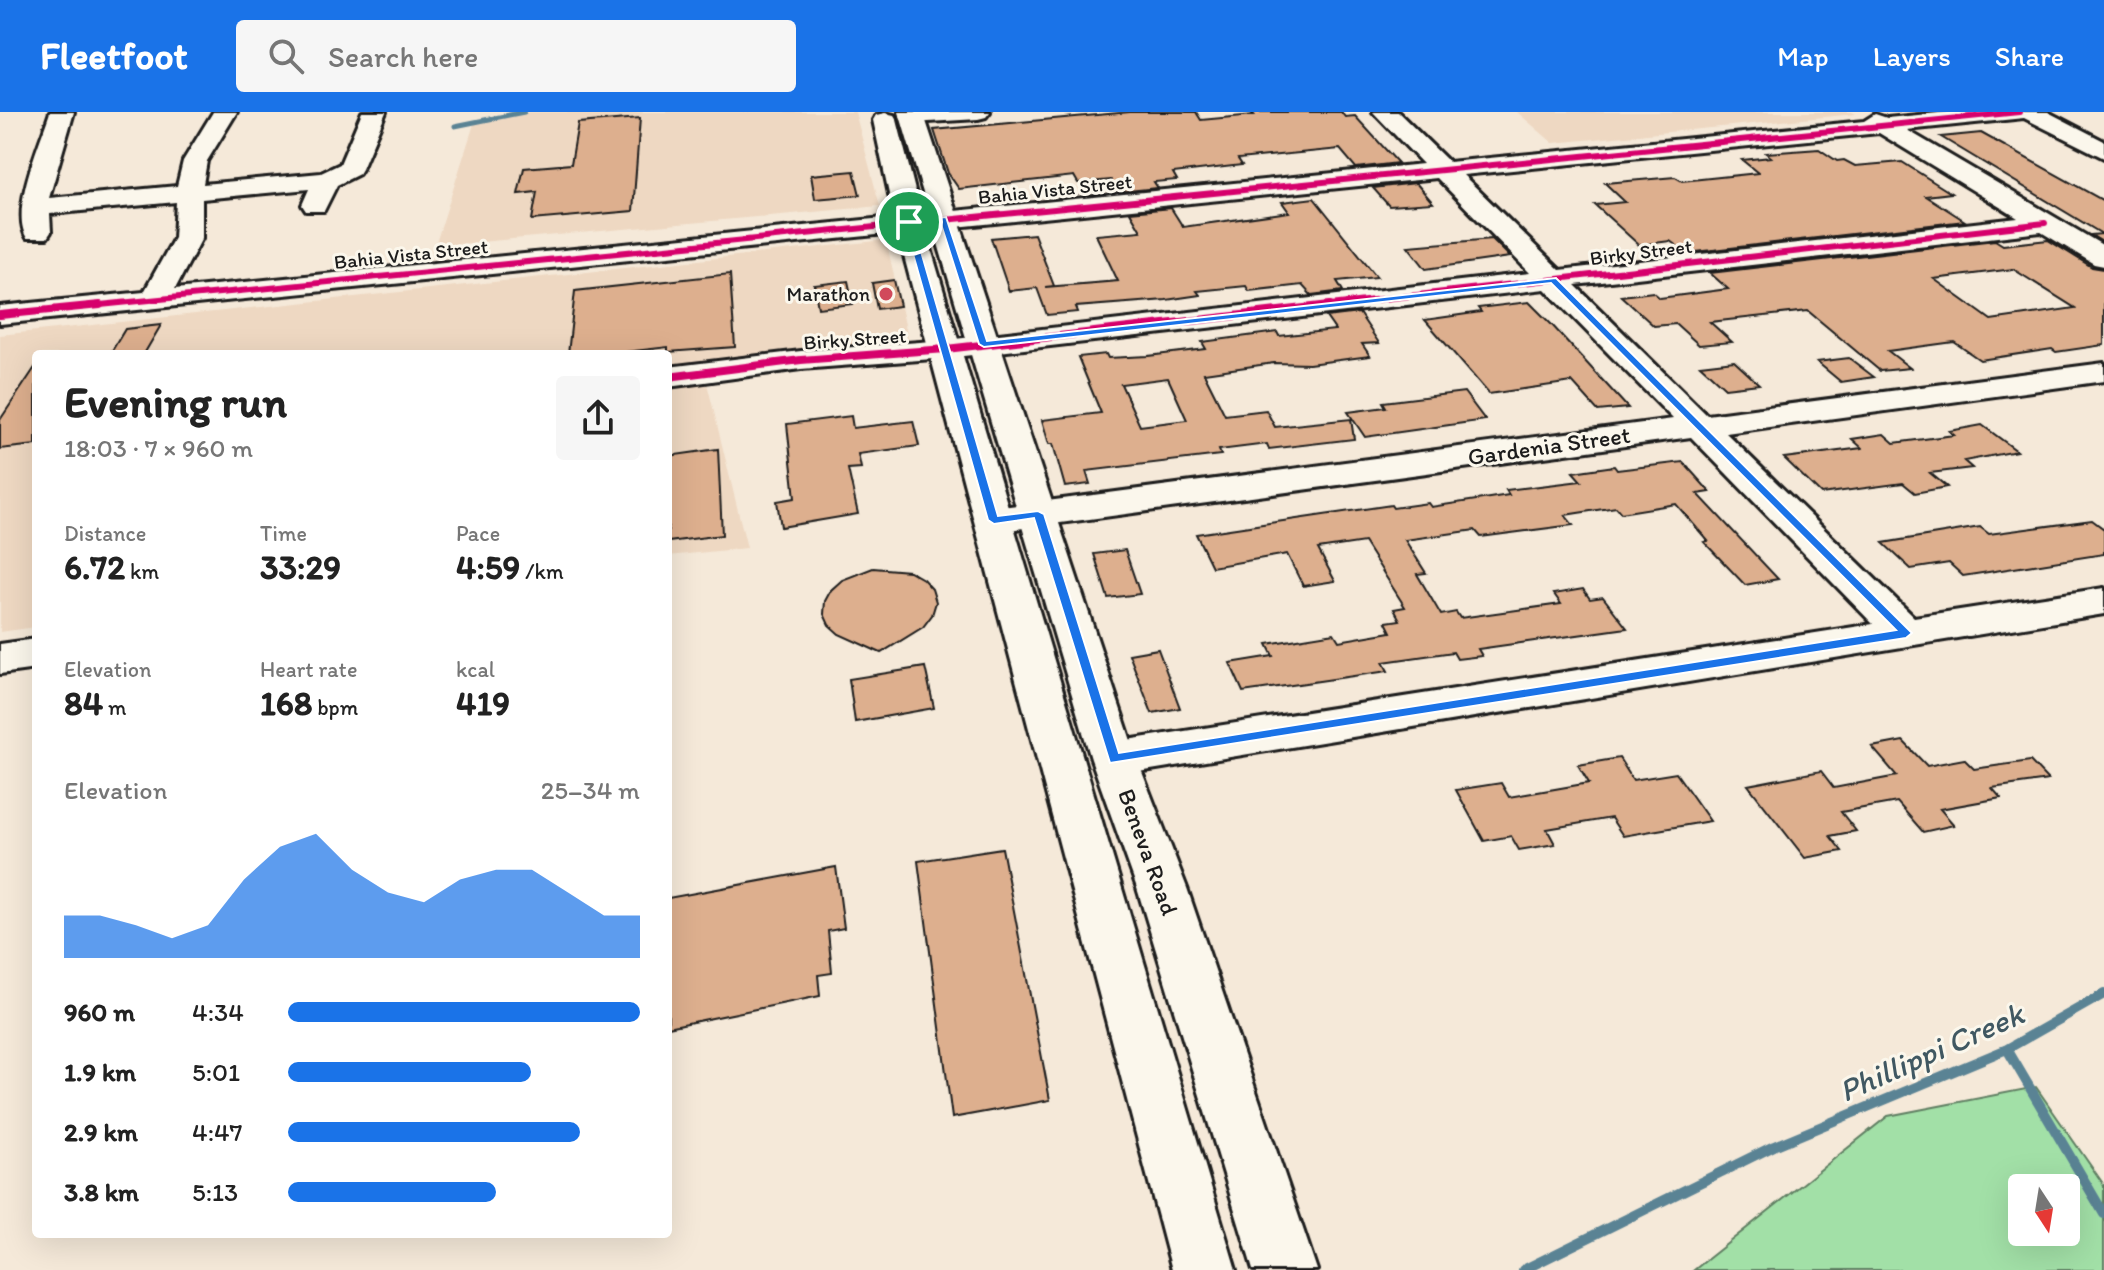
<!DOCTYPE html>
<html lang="en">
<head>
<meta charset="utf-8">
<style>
  :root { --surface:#fff; --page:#f6f6f6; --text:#222; --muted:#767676; --accent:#1a73e8 }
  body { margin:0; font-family:Itim,sans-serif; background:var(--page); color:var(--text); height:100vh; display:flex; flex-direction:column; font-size:30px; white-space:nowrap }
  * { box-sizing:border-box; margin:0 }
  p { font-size:26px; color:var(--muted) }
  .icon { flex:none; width:44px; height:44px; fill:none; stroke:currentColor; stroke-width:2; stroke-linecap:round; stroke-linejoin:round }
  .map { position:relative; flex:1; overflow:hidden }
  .details { position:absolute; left:32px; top:238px; width:640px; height:888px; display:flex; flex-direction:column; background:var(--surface); border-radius:8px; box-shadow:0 8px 32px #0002 }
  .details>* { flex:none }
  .needle { width:52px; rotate:168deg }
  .fabs { position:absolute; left:2008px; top:1062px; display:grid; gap:16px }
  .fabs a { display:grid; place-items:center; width:72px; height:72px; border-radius:8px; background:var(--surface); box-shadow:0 8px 32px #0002; font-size:40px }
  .pin { position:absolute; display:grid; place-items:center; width:68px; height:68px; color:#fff; margin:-34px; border:4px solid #fff; border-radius:50%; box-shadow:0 2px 8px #0007 }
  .round { display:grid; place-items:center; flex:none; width:84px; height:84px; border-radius:8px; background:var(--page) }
  .summary { display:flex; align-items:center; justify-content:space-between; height:136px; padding:0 32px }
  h1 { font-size:44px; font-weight:700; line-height:60px }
  .figures { display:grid; grid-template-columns:repeat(3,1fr); gap:12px; height:136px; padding:8px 32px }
  .figures div { display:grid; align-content:center }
  .figures b { font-size:34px; font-weight:700 }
  .figures small { font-size:22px; font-weight:400 }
  .figures p { font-size:22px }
  .chart { height:224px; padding:16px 32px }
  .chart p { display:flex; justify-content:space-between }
  .chart svg { width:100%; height:144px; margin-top:8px; fill:var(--accent); opacity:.7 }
  ul { padding:0 32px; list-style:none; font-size:26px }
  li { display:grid; grid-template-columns:128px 96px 1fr; align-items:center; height:60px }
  li i { height:20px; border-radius:10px; background:var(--accent) }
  header { display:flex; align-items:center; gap:48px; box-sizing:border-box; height:112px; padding:0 40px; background:var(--accent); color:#fff }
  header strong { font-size:38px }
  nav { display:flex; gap:44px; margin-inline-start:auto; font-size:28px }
  .search { width:560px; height:72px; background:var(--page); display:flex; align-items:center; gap:20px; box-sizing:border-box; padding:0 28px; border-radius:8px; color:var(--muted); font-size:30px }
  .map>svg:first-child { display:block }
  .built { fill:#eed8c2 }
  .green { fill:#a2e0a7; stroke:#5f7e62; stroke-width:2; fill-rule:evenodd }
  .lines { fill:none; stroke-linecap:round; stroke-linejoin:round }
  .stream-far1 { stroke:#5a8394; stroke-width:5 }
  .stream { stroke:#5a8394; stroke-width:10 }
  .building { fill:#ddaf8e; stroke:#1c1c1c; stroke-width:2; fill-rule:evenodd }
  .minor-casing { stroke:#1c1c1c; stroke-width:6 }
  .major-casing { stroke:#1c1c1c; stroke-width:6 }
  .minor { fill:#fbf7ec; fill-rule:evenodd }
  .major { fill:#fbf7ec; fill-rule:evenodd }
  .cycleway-far1-casing { stroke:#fbf7ec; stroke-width:9 }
  .cycleway-casing { stroke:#fbf7ec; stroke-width:12 }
  .cycleway-far1 { stroke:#d6006c; stroke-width:6 }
  .cycleway { stroke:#d6006c; stroke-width:8 }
  .route { fill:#1a73e8; stroke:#fff; stroke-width:2; fill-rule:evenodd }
  .poi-dot { fill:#d1495b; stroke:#fbf7ec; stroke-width:3 }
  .labels { text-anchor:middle; stroke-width:6; stroke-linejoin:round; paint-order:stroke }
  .far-street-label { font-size:20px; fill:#1c1c1c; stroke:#fbf7ec }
  .far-poi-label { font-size:20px; fill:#1c1c1c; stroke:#fbf7ec; text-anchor:end }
  .street-label { font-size:24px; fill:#1c1c1c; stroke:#fbf7ec }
  .near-water-label { font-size:32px; font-style:italic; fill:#405862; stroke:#fbf7ec }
</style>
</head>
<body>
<header>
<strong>Fleetfoot</strong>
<div class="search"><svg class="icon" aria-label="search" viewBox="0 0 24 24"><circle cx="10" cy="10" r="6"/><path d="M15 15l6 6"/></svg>Search here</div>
<nav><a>Map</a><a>Layers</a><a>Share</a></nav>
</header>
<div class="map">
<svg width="2104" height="1158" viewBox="0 0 2104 1158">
  <rect width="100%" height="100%" fill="#f5e9d9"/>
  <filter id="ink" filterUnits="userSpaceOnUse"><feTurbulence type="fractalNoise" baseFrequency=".0125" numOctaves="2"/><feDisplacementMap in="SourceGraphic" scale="16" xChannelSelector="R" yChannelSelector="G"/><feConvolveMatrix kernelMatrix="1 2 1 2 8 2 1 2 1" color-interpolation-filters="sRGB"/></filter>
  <g filter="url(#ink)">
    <path class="built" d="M519 0H855L880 94 435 134 474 12Z
      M1517 0H1852L1856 2 1553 31Z
      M886 128 910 235 668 258V242H36V515L0 520V223Z
      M706 267 747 436 668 444V272Z"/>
    <path class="green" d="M2036 975 2104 1073V1158H1694L1888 1004ZM2022 1076H2066V1120H2022Z"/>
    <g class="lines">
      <path class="stream-far1" d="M455 14 524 0"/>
      <path class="stream" d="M2007 937 2104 1102
        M1523 1158 1774 1034 2007 937 2104 882"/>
    </g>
    <path class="building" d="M1130 0H1196L1201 8 1254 3 1251 0H1341L1345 5 1355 4 1398 51 1356 56 1340 37 1238 47 1242 53 1173 61 1177 68 1154 70 1158 76 1118 80 1111 68 1078 71 1074 64 959 77 948 61 934 18Z
      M640 6 633 99 532 108 537 80 518 82 524 56 571 52 578 11Z
      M1981 21 2104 89V131L2091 123 2102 122 1941 25Z
      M1819 37 1837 49 1844 48 1855 54 1902 50 1951 81 1926 84 1965 109 1687 141 1670 129 1639 133 1595 93 1625 90 1605 71 1675 65 1682 69 1758 61 1742 48 1771 45 1766 41Z
      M854 59 860 83 815 87 811 63Z
      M1416 71 1433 91 1389 94 1373 76Z
      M1314 86 1377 165 1337 169 1343 179 1311 183 1302 173 1249 179 1246 174 1197 179 1200 183 1166 188 1076 195 1078 200 1047 203 1037 176 1009 179 991 126 1034 122 1054 174 1045 175 1118 169 1096 123 1141 119 1130 100 1171 96 1183 115 1289 100 1282 90Z
      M1492 127 1510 145 1426 157 1408 134Z
      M1995 128 2003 133 2048 128 2092 155 2104 157V233L2056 240 2052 237 1980 248 1954 230 1888 239 1910 256 1880 259 1808 199 1710 210 1732 230 1699 233 1676 212 1654 214 1621 184 1653 180 1660 186 1728 177 1710 161ZM2013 157 2075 196 1991 208 1934 167Z
      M730 162 735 235 668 240V235L608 242H568L575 179Z
      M894 168 900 194 877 197 872 171Z
      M848 169 853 192 818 196 814 173Z
      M1529 190 1551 212 1628 296 1598 299 1572 270 1489 282 1425 208 1481 200 1478 196Z
      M1359 201 1379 231 1362 232 1370 244 1309 252 1274 251 1204 261 1225 303 1266 298 1275 315 1351 307 1354 327 1269 337 1267 332 1219 338 1221 343 1086 359 1090 372 1065 375 1053 332H1049L1042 308 1101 301 1078 245 1106 242 1108 246 1148 244 1206 237 1202 230 1277 220 1279 224 1335 218 1326 205ZM1168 266 1187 308 1140 314 1121 272Z
      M161 213 144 242H110L125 217Z
      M1849 246 1874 265 1841 270 1817 250Z
      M1734 249 1759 272 1725 276 1700 253Z
      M36 254V333L0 337V308Z
      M1464 280 1485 308 1365 325 1348 300 1386 295 1383 290Z
      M851 304 853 316 913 309 919 334 858 342 861 356 848 357 858 402 781 415 777 389 795 386 787 312Z
      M1982 313 2017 339 1964 349 1972 356 1930 361 1947 375 1915 381 1903 371 1821 382 1784 346 1862 336 1852 327 1884 322 1894 331 1954 323 1949 319Z
      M718 337 722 423 668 430V344Z
      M1683 350 1710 380 1698 382 1778 467 1745 473 1704 430 1708 429 1676 392 1621 401 1616 395 1565 403 1573 413 1534 418 1481 425 1475 418 1405 428 1426 461 1417 462 1441 503 1456 500 1460 506 1561 492 1554 482 1583 477 1590 487 1603 485 1627 516 1478 537 1482 544 1457 547 1453 540 1383 550 1388 559 1243 580 1230 551 1273 544 1267 532 1334 521 1339 529 1391 520 1386 510 1400 508 1394 497 1405 495 1364 430 1318 437 1335 469 1303 474 1287 442 1212 455 1196 422 1391 393 1393 396 1428 391 1431 395 1509 383 1506 378 1581 369 1573 360 1614 354 1617 358Z
      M2092 408 2104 417V442L1963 464 1949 451 1911 457 1883 431 1980 415 1989 422Z
      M1125 438 1140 482 1108 486 1094 442Z
      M873 456 909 459 923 467 932 477 936 490 932 503 923 515 881 541 839 522 829 513 824 502 825 489 831 478 842 468Z
      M1158 537 1180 596 1152 601 1129 542Z
      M925 555 934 596 855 610 849 567Z
      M1903 629 1927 654 1964 647 1974 657 2030 649 2048 668 1992 676 2001 686 1940 697 1954 713 1923 720 1897 690 1841 700 1856 719 1830 724 1842 739 1805 746 1748 673 1821 659 1834 676 1897 664 1872 635Z
      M1619 646 1633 668 1676 661 1710 709 1623 724 1611 706 1547 717 1555 732 1519 738 1511 724 1484 729 1456 678 1501 671 1509 685 1589 671 1578 653Z
      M1002 736 1050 988 952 1006 918 749Z
      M836 755 844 816 828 819 832 861 818 863 820 884 668 915V786Z"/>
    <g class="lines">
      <defs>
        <path id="minor" d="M50 0H74L49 86 177 74 183 49 213 0H237L207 49 203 72 321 61 340 52 362 0H386L362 57 359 62 337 73 324 99H306L302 93 309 77 202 87V126L175 177 1423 52 1373 0H1398L1449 50 1864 9 1875 2 1887 6 1949 0H2048L2104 29V46L2024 6 1907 18 2104 134V154L2094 152 2041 120 1575 173 1707 303 2104 251V269L1726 321 1914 505 2104 476V502L1114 664 1098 659 1092 647 1098 635 1114 630 1873 512 1691 325 994 420 981 416 976 408 981 400 994 396 1673 307 1545 177 946 246 801 257 668 275V255L801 239 946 228 1530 161 1437 66 0 212V194L144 180 174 126 176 90 50 102 51 120 47 126H27C9 99 41 29 50 0ZM1879 21 2018 106 1560 158 1463 63Z
          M903 0H990L986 5 978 7 912 11 904 9 900 4Z
          M36 527V557L0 562V532Z"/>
        <path id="major" d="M899 0H923L1137 647 1187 776 1317 1158H1253L1137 776 1091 647Z
          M885 1 894 3 897 8 923 110 1236 1158H1172L895 110 873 8 876 3Z"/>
      </defs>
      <use href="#minor" class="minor-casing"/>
      <use href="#major" class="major-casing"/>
      <use href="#minor" class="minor"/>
      <use href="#major" class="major"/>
      <defs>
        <path id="cycleway-far1" d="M80 195 2019 0
          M1313 195 2045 111"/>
        <path id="cycleway" d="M0 203 100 193
          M668 265 801 248 946 237 1330 193"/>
      </defs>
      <use href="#cycleway-far1" class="cycleway-far1-casing"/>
      <use href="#cycleway" class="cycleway-casing"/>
      <use href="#cycleway-far1" class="cycleway-far1"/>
      <use href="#cycleway" class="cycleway"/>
    </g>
  </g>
  <path class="route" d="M946 105 987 229 1556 166 1912 521 1906 526 1110 651 1034 406 994 412 988 408 904 110ZM940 109 979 232 984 235 1551 171 1896 518 1119 641 1044 402 1038 399 998 404 913 112Z"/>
  <circle class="poi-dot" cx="886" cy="182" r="8"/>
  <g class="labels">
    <g class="far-street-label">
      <text transform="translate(1055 77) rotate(-6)" y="7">Bahia Vista Street</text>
      <text transform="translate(1641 140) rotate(-7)" y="7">Birky Street</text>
      <text transform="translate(411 142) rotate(-6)" y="7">Bahia Vista Street</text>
      <text transform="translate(855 227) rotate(-4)" y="7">Birky Street</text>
    </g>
    <g class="far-poi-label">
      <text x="870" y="189">Marathon</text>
    </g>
    <g class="street-label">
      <text transform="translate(1549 334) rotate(-8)" y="8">Gardenia Street</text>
      <text transform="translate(1148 740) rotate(70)" y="8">Beneva Road</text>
    </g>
    <g class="near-water-label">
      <text transform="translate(1931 940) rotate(-24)" y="11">Phillippi Creek</text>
    </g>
  </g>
</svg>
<div class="fabs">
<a><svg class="needle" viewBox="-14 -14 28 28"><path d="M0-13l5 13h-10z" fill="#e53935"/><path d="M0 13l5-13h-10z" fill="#767676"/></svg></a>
</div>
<div class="pin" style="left:909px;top:110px;background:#1e9e55"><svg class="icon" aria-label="arrive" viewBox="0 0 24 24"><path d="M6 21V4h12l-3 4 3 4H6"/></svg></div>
<section class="details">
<div class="summary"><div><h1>Evening run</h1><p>18:03 · 7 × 960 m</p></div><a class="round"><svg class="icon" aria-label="share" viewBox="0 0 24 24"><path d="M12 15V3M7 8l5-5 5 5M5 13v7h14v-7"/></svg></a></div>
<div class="figures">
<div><p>Distance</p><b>6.72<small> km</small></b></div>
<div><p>Time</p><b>33:29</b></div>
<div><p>Pace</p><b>4:59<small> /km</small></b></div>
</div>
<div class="figures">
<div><p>Elevation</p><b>84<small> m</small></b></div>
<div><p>Heart rate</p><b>168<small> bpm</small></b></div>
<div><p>kcal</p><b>419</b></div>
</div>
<div class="chart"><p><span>Elevation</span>25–34 m</p>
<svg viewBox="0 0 160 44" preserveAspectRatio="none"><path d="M0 44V31L10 31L20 34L30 38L40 34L50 20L60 10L70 6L80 17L90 24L100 27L110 20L120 17L130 17L140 24L150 31L160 31V44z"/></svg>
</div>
<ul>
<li><b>960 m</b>4:34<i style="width:100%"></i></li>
<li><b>1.9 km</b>5:01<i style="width:69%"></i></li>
<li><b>2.9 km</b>4:47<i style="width:83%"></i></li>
<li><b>3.8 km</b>5:13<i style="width:59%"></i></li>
</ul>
</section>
</div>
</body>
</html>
